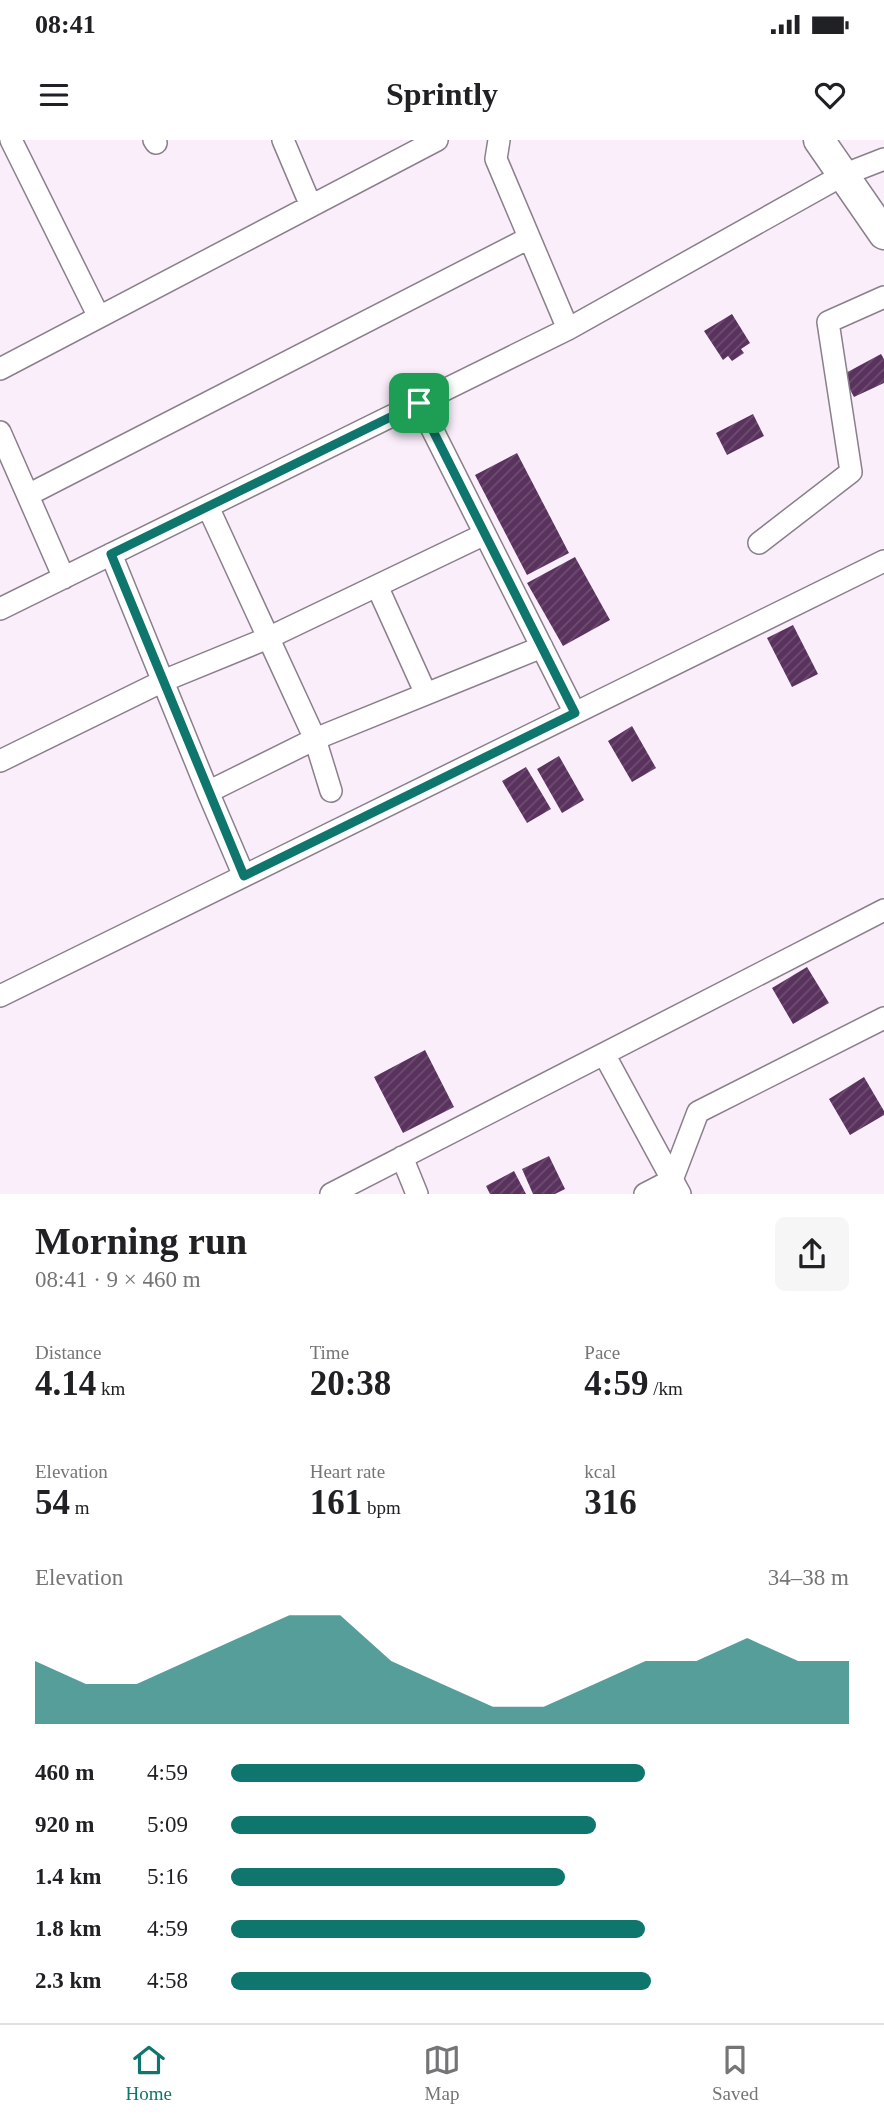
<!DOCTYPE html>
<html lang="en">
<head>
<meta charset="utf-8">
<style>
  :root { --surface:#fff; --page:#f6f6f6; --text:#202124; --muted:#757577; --line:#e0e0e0; --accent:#0f766e }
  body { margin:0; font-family:Georgia,serif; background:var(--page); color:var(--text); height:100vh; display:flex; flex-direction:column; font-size:26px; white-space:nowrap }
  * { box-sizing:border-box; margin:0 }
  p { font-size:23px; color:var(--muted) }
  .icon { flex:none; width:38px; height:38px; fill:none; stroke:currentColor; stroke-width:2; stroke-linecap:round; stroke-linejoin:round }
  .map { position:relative; height:1054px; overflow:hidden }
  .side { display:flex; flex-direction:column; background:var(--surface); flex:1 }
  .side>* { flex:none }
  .pin { position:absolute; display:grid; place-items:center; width:60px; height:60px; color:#fff; margin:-30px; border-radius:14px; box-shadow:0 4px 10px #0006 }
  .round { display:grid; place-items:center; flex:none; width:74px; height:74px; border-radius:10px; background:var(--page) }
  .overview { display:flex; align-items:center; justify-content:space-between; height:119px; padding:0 35px }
  h1 { font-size:38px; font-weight:700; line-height:52px }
  .metrics { display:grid; grid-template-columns:repeat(3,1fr); gap:10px; height:119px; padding:7px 35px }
  .metrics div { display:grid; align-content:center }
  .metrics b { font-size:35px; font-weight:700 }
  .metrics small { font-size:19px; font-weight:400 }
  .metrics p { font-size:19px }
  .chart { height:196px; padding:14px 35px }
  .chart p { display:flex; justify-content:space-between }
  .chart svg { width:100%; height:126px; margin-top:7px; fill:var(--accent); opacity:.7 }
  ul { padding:0 35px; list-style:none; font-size:23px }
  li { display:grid; grid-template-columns:112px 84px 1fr; align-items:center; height:52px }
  li i { height:18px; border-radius:9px; background:var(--accent) }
  .status { display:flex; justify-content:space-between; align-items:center; height:49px; padding:0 35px; background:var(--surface); direction:ltr }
  .status svg { height:19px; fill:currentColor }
  header { display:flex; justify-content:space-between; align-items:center; height:91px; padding:0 35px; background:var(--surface); font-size:32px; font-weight:700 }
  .dock { display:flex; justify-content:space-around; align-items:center; height:98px; border-top:2px solid var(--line); background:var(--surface); font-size:19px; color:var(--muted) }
  .dock a { display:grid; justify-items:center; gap:4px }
  .dock .current { color:var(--accent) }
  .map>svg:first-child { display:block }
  .building { fill:url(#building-hatch) }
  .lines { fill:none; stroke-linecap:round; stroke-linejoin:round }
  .street-casing { stroke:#8a7f8b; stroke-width:24 }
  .secondary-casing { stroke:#8a7f8b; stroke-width:33 }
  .street { stroke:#fff; stroke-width:21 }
  .secondary { stroke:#fff; stroke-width:30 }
  .route-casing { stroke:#fff; stroke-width:14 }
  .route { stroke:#0f766e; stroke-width:9 }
</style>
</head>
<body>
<div class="status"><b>08:41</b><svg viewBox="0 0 49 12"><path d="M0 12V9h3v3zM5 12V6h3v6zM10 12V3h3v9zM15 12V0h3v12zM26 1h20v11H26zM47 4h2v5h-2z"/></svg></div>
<header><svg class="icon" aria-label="menu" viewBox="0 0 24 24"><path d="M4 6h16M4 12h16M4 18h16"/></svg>Sprintly<svg class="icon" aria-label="heart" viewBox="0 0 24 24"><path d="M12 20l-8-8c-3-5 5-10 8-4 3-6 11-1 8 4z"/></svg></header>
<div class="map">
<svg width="884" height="1054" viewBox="0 0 884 1054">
  <defs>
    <pattern id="building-hatch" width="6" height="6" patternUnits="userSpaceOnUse" patternTransform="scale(1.75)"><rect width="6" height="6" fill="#59325d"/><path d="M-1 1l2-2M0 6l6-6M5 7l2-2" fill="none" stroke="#6e4e71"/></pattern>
  </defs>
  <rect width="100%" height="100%" fill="#faeefb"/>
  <path class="building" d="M732 174 750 203 741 209 744 213 732 221 728 216 723 220 704 191Z
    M881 214 884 219V243L854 257 842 235Z
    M753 274 764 296 727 315 716 293Z
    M517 313 569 413 527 435 475 335Z
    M575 417 610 480 563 506 527 443Z
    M793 485 818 534 792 547 767 498Z
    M632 586 656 628 632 642 608 601Z
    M559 616 584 660 562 673 537 629Z
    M526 627 551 669 527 683 502 641Z
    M807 827 829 863 793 884 772 848Z
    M425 910 454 967 403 993 374 937Z
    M864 937 884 971V975L850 995 829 959Z
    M549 1016 565 1049 555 1054H533L522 1029Z
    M514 1031 526 1054H490L486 1046Z"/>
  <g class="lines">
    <defs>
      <path id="street" d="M11 0 99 177
        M154 0 156 3
        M283 0 311 66
        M499 0 496 19 568 189
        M0 229 437 0
        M419 263 575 573
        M0 292 64 438
        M28 355 529 98
        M208 367 315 599 331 651
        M759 403 851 332 828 182 884 157
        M111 414 208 652 315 599 542 507
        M377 446 426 554
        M0 469 568 189 843 35 884 19
        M0 621 163 541 268 498 485 394
        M208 652 244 736
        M0 856 884 421
        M604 914 680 1054
        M402 1017 417 1054
        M331 1054 884 770
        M645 1054 672 1040 698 972 884 878"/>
      <path id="secondary" d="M819 0 884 94"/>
    </defs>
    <use href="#street" class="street-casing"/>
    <use href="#secondary" class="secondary-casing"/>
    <use href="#street" class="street"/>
    <use href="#secondary" class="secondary"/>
  </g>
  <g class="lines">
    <defs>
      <path id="route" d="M419 263 575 573 244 736 111 414Z"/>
    </defs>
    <use href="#route" class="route-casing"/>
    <use href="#route" class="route"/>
  </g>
</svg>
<div class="pin" style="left:419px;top:263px;background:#1e9e55"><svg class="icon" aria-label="arrive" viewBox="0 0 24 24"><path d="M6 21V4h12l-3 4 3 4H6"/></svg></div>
</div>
<section class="side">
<div class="overview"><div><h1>Morning run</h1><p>08:41 · 9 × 460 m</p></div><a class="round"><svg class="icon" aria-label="share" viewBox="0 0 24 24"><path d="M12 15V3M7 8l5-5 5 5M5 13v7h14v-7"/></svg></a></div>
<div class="metrics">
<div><p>Distance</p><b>4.14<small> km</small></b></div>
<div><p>Time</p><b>20:38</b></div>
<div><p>Pace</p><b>4:59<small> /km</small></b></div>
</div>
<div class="metrics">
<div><p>Elevation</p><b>54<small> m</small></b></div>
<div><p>Heart rate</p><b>161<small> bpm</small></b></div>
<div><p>kcal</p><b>316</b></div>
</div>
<div class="chart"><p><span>Elevation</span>34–38 m</p>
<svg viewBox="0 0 160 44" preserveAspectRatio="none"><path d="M0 44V22L10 30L20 30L30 22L40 14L50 6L60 6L70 22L80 30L90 38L100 38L110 30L120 22L130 22L140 14L150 22L160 22V44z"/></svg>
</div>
<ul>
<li><b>460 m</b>4:59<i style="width:67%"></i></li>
<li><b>920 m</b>5:09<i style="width:59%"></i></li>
<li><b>1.4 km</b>5:16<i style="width:54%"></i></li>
<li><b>1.8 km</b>4:59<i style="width:67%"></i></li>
<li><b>2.3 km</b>4:58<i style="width:68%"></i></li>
</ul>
</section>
<nav class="dock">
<a class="current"><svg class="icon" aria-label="home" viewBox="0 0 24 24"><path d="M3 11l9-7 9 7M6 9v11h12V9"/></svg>Home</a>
<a><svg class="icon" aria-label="map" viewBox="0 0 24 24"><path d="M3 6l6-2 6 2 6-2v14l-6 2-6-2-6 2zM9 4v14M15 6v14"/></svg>Map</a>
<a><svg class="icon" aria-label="saved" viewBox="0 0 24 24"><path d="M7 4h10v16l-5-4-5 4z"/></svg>Saved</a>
</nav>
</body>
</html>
